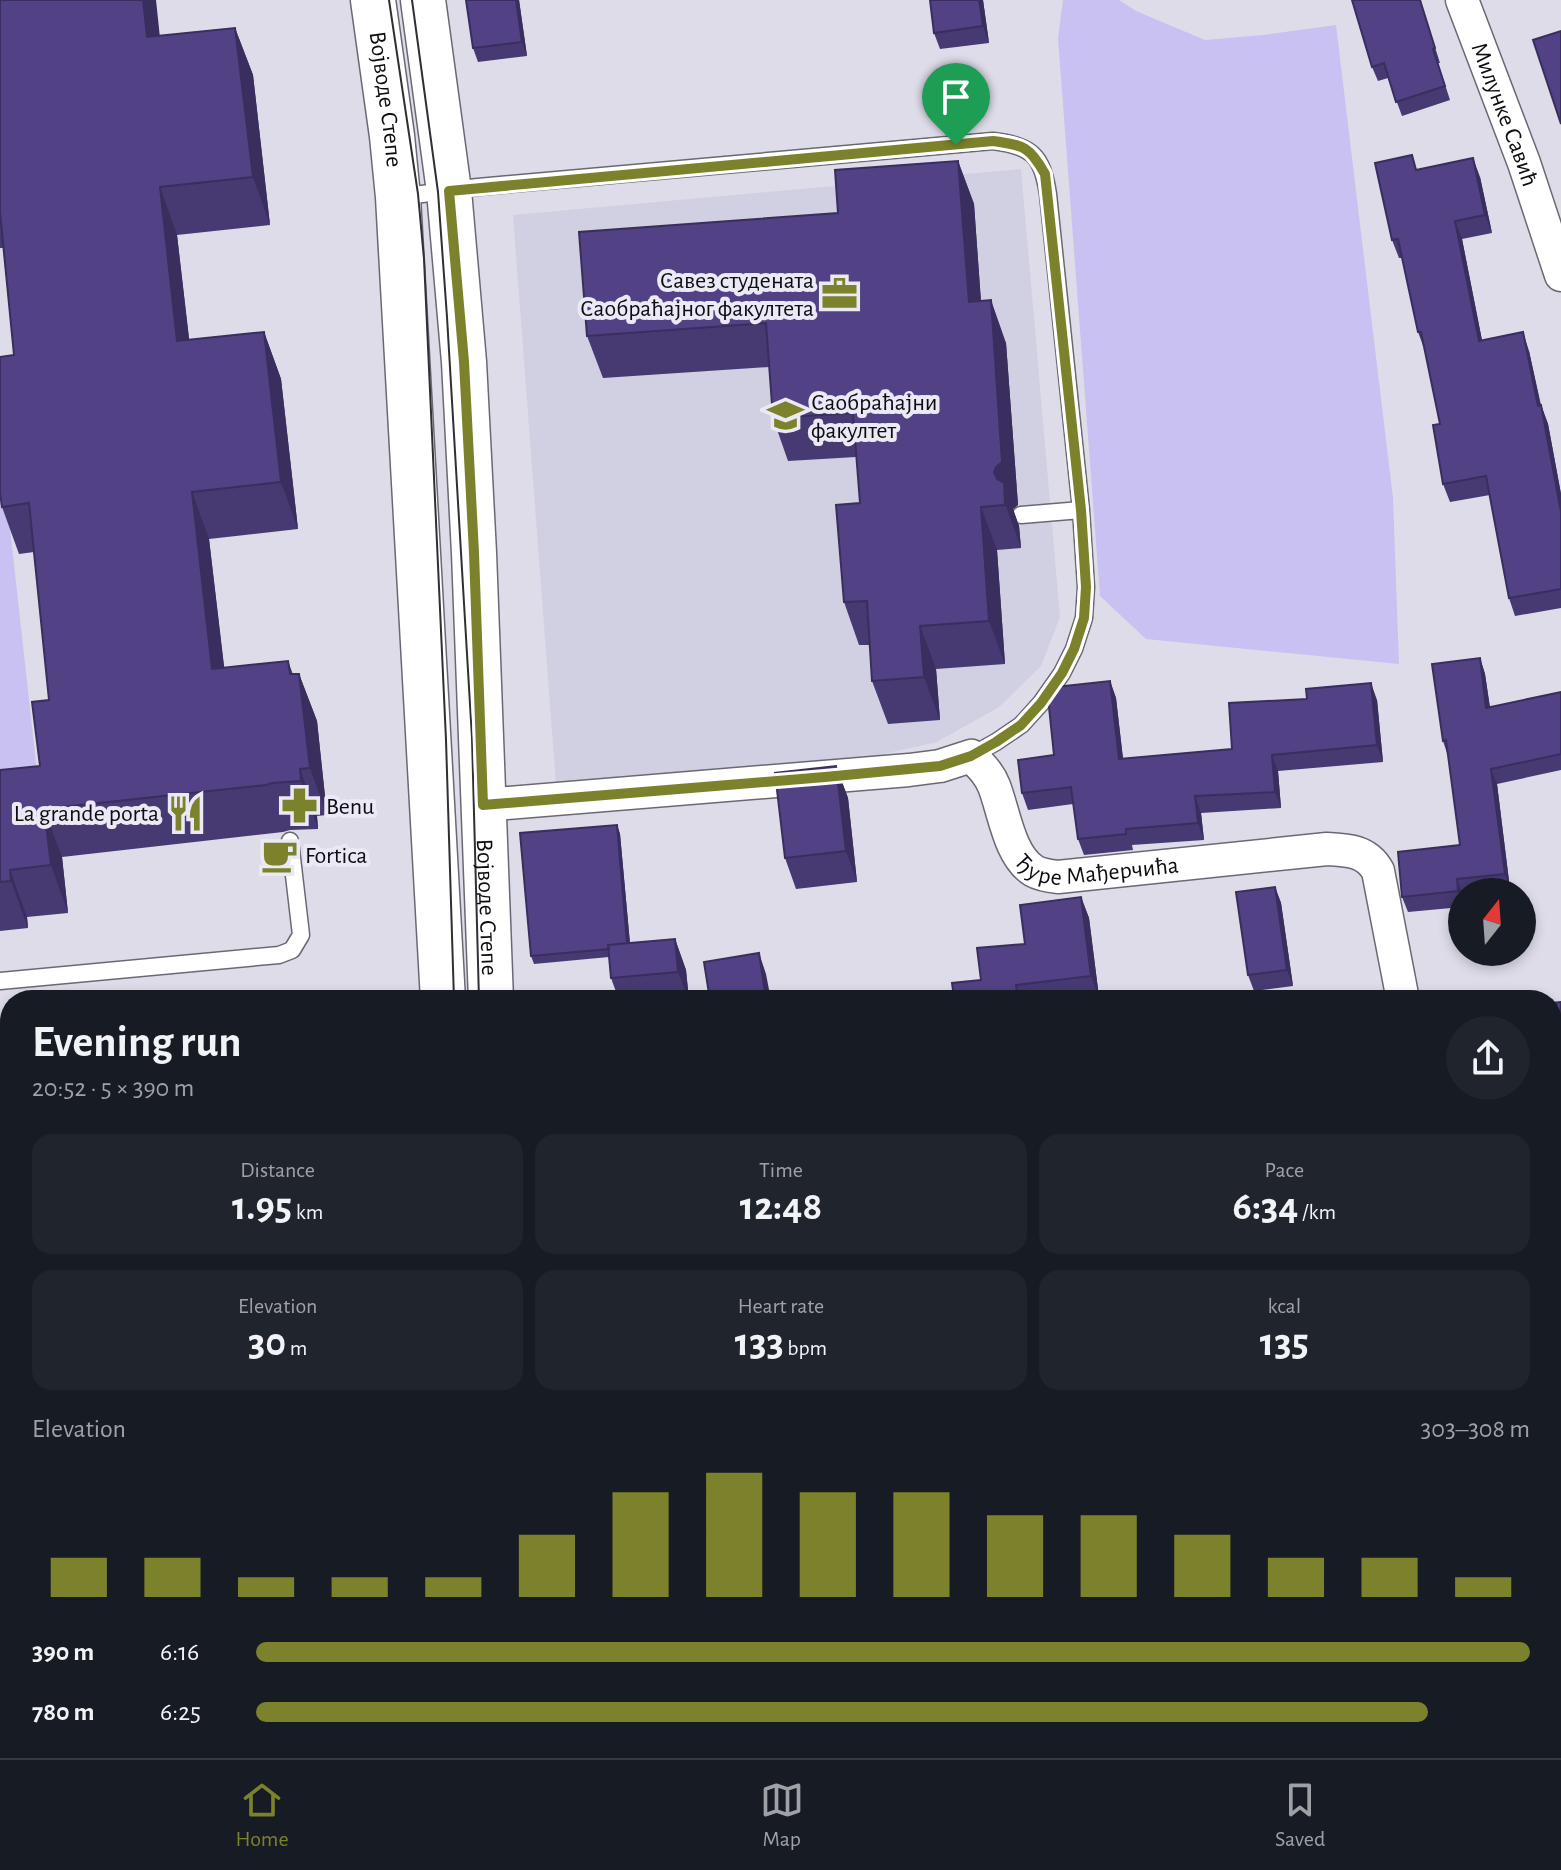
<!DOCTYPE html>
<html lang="en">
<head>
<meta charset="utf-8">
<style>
  :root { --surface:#171b24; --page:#20242c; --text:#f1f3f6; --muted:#9ea1a6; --line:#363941; --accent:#7c812c }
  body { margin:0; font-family:"Alegreya Sans",sans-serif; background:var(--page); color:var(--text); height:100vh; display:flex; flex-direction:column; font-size:30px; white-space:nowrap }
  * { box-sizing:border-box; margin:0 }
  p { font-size:26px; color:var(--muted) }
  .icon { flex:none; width:44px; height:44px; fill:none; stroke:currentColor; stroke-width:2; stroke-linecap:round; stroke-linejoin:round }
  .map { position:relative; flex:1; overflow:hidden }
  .details { position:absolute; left:0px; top:990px; width:1562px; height:768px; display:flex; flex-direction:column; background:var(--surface); border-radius:32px 32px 0 0; box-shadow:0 4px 12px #0003 }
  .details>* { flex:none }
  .needle { width:52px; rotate:17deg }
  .fabs { position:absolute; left:1448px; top:878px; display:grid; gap:16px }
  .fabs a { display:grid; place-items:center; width:88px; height:88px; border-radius:50%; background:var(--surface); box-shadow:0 4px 12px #0003; font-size:40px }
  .pin { position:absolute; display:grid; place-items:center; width:68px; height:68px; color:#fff; margin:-82px -34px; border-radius:50% 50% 50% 0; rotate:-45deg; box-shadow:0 0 8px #0007 }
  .pin .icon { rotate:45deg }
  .round { display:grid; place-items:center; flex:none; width:84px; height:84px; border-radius:42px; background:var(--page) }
  .summary { display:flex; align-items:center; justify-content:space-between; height:136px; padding:0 32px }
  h1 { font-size:44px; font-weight:700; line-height:60px }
  .stats { display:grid; grid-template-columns:repeat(3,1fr); gap:12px; height:136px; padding:8px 32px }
  .stats div { display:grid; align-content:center; border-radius:20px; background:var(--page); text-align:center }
  .stats b { font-size:40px; font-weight:700 }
  .stats small { font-size:22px; font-weight:400 }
  .stats p { font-size:22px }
  .chart { height:224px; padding:16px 32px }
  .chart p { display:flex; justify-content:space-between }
  .chart svg { width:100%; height:144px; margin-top:8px; stroke:var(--accent); stroke-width:6 }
  ul { padding:0 32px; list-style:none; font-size:26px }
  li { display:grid; grid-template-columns:128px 96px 1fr; align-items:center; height:60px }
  li i { height:20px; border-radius:10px; background:var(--accent) }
  .menu { display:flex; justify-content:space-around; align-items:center; height:112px; border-top:2px solid var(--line); background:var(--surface); font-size:22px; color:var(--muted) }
  .menu a { display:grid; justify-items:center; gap:4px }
  .menu .selected { color:var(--accent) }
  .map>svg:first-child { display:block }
  .built { fill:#d1cfe2 }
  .green { fill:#c9c1f1 }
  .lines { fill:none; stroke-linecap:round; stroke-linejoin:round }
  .lane-casing { stroke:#6a6973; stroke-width:19 }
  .street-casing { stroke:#6a6973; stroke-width:35 }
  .secondary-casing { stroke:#6a6973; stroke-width:47 }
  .lane { stroke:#fff; stroke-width:16 }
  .street { stroke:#fff; stroke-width:32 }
  .secondary { stroke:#fff; stroke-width:44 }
  .tram { stroke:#2f2f34; stroke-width:2 }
  .wall { fill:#473972 }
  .shaded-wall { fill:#392e5d }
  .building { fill:#524285; stroke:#392e5d; stroke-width:2 }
  .route-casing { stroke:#fff; stroke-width:16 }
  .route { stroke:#7c812c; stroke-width:10 }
  .labels { text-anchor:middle; stroke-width:8; stroke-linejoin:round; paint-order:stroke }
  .street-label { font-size:24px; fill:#0d0d11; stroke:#ebe9f6 }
  .poi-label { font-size:24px; fill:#0d0d11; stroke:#ebe9f6; text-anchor:start }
</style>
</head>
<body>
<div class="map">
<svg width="1561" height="1758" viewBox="0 0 1561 1758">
  <rect width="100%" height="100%" fill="#dedce8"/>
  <path class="built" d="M1021 169 1060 617 1041 666 999 707 937 742 879 755 556 784 513 215Z"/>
  <path class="green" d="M1063 0H1119L1136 11 1205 40 1263 35 1336 25 1393 498 1399 664 1146 639 1100 596 1058 38Z
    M0 438 40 799 0 803Z
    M10 1628V1748H66L0 1753V1629Z"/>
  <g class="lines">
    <defs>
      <path id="lane" d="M398 197 478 187 993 141C1032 146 1042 155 1048 194L1081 510 1086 587 1084 618 1074 649 1062 673 1041 703 1021 725 996 742 971 756
        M1021 515 1081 510
        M0 981 279 955 292 950 301 935 290 841
        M36 1758 96 1748"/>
      <g id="street">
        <path id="s1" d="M1462 0 1524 163 1561 275"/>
        <path id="s2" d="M483 805 909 770 940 766 971 756C980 765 989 773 994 786 1004 811 1009 856 1034 871 1041 875 1050 876 1058 877L1327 849C1349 850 1367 851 1378 871L1403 1000"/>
        <path d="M0 1049 10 1048"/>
        <path d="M1552 1748 1554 1758"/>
      </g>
      <g id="secondary">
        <path id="s3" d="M373 0 392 136 398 197 443 1000"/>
        <path id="s4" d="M423 0 449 191 464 362 474 553 491 1000"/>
        <path d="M472 1748 473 1758"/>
        <path d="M516 1748V1758"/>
      </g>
    </defs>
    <use href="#lane" class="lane-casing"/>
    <use href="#street" class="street-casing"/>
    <use href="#secondary" class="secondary-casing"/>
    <use href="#lane" class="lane"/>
    <use href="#street" class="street"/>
    <use href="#secondary" class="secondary"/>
    <path class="tram" d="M389 0 418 194 424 259 446 740 454 1000
      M412 0 438 192 447 317 472 738 479 1000
      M482 1748 483 1758
      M508 1748V1758"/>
  </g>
  <path class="wall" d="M0 0 160 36 235 28 253 75 270 225 177 235 189 340 264 332 281 379 298 529 209 539 224 668 299 674 317 721 327 815 317 816 318 829 290 830 283 832 62 857 68 913 27 917 28 928 0 931V770L40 766 49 700 34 552 19 554 2 507 14 355 3 248H0Z
    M466 0H519L527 56 478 62 473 48Z
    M930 0H983L989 43 940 49 934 33Z
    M1423 9 1440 63H1438L1450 100 1402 116 1388 78 1378 81 1372 67Z
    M958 161 974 204 981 301 1006 343 1018 505 1013 509 1019 526 1021 548 997 550 1005 664 936 669 940 720 888 724 872 681 870 645H859L844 602 860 503 856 457 788 461 773 418 769 367 603 378 587 336 838 213Z
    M1417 170 1480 177 1492 233 1462 239 1482 341 1529 351 1541 405 1548 424 1561 494V608L1515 616 1509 598 1490 495 1450 502 1443 484 1440 424 1425 351 1418 332 1402 258H1399L1392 240Z
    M1480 658 1485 674 1490 707 1561 692V770L1497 784 1510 889 1483 892H1462V907L1408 912 1402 897 1460 845 1448 756 1443 741Z
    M1110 681 1116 698 1123 759 1232 749 1377 700 1383 762 1278 771 1281 808 1201 813 1204 840 1132 845 1133 850 1084 855 1078 839 1073 804 1028 810 1022 793 1054 755Z
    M836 766 848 798 857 882 796 889 785 858Z
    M617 825 620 834 630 943 675 939 686 970 689 1000H619L611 978 609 957 534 964 531 956Z
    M1275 887 1281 903 1293 986 1254 991 1248 975Z
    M1081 897 1089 918 1099 997 1074 1000H936L954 997 981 980Z
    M1561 1002V1070L1556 1071 1552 1061V1003Z
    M10 1050V1596L0 1597V1051Z
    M1561 1230V1325L1556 1326 1561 1339V1603L1552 1605V1232Z
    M863 1748H1163V1752L1038 1758H931V1754L866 1757Z"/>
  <path class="shaded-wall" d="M143 0H156L165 85 147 37Z
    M516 0H519L527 56 522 42Z
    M979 0H983L989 43 983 26Z
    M235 28 253 75 270 225 253 177Z
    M1473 158 1480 177 1492 233 1485 215Z
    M958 161 974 204 984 345 969 302Z
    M160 187 177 235 195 389 177 341Z
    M1455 221 1462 239 1486 360 1479 341Z
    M991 300 1006 343 1018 505 1013 509 1019 526 1021 548 994 472Z
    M264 332 281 379 298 529 281 482Z
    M1523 332 1529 351 1543 417 1541 405 1548 424 1561 494V512Z
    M192 492 209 539 230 716 212 669Z
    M981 507 997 550 1005 664 989 621Z
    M920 626 936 669 940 720 924 677Z
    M1480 658 1485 674 1492 723 1486 708Z
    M288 661 303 702 299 674 317 721 327 815 310 768Z
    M1110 681 1116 698 1125 776 1119 759Z
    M1371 683 1377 700 1383 762 1377 745Z
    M1272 755 1278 771 1281 808 1275 792Z
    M836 766 848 798 857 882 846 851Z
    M300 769 317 816 318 829 301 781Z
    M1491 769 1497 784 1510 889 1505 874Z
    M1195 796 1201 813 1204 840 1198 823Z
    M44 809 62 857 68 913 51 865Z
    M617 825 620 834 631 955 628 947Z
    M10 870 27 917 28 928 11 881Z
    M1457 879 1462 893V902L1458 891Z
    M1275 887 1281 903 1293 986 1287 970Z
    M1081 897 1089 918 1099 997 1091 976Z
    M675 939 686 970 689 1000 678 972Z
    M759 953 766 974 771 1000H766Z
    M293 1748H308V1758H294Z
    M741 1748H758V1758H742Z
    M1012 1748H1027L1030 1758H1013Z"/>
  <path class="building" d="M0 0H143L147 37 235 28 253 177 160 187 177 341 264 332 281 482 192 492 212 669 288 661 290 674H299L310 768 300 769 301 781 272 783 266 785 44 809 51 865 10 870 11 881 0 882V770L40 766 32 702 49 700 29 503 2 507 0 493V357L14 355 0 212Z
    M466 0H516L522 42 473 48Z
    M930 0H979L983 26 934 33Z
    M1352 0H1420L1435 48 1433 49 1445 86 1396 102 1384 63 1372 67Z
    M1561 31V124L1533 40Z
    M1412 155 1416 170 1473 158 1485 215 1455 221 1479 341 1523 332 1538 406 1541 405 1561 512V589L1509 598 1486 476 1443 484 1433 425 1440 424 1421 332H1418L1398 239 1392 240 1375 163Z
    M958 161 969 302 991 300 1002 462 996 467 994 472 997 479 1004 483 1005 505 981 507 989 621 920 626 924 677 872 681 867 601 844 602 836 505 860 503 853 413 773 418 766 323 587 336 579 232 838 213 835 170Z
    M1480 658 1486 708 1561 692V754L1491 769 1505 874 1457 879 1458 891 1402 897 1398 852 1460 845 1446 740 1443 741 1432 664Z
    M1110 681 1119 759 1232 749 1229 703 1307 699 1306 689 1371 683 1377 745 1272 755 1275 792 1195 796 1198 823 1126 829V834L1078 839 1071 787 1022 793 1018 760 1054 755 1047 688Z
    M836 766 846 851 785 858 775 773Z
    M617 825 627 943 608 945 609 949 531 956 520 833Z
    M1275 887 1287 970 1248 975 1236 892Z
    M1081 897 1091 976 1016 985 1018 1000H936L954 997 952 983 981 980 977 948 1025 944 1020 905Z
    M675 939 678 972 611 978 608 945Z
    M759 953 766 1000H710L704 962Z
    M1531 995V1000H1498Z
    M1561 1002V1057L1552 1058V1003Z
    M10 1050V1575L0 1576V1051Z
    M1561 1230V1309L1552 1311V1232Z
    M1556 1326 1561 1352V1587L1552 1589V1327Z
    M206 1748H293L294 1758H206Z
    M637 1748H741L742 1758H605V1754L637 1753Z
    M931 1748H1012L1013 1758H931Z"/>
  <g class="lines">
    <defs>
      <path id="route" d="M993 141C1024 145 1030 147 1045 174L1081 510 1086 587 1084 618 1074 649 1062 673 1041 703 1021 725 996 742 971 756 940 766 825 777 483 805 474 553 464 362 449 191Z"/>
    </defs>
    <use href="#route" class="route-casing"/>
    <use href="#route" class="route"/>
  </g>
  <defs>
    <symbol id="office-bare" viewBox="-9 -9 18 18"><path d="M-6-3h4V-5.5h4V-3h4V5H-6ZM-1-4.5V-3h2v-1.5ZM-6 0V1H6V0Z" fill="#7c812c" stroke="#ebe9f6" stroke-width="2.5" paint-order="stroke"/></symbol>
    <symbol id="university-bare" viewBox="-9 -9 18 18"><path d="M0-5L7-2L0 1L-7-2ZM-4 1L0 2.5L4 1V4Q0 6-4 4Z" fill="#7c812c" stroke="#ebe9f6" stroke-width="2.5" paint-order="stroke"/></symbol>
    <symbol id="pharmacy-bare" viewBox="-9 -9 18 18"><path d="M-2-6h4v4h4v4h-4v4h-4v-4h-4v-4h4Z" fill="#7c812c" stroke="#ebe9f6" stroke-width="2.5" paint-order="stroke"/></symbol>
    <symbol id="restaurant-bare" viewBox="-9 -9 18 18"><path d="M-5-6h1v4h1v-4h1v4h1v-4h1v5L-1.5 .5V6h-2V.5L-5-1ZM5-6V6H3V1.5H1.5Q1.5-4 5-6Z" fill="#7c812c" stroke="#ebe9f6" stroke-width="2.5" paint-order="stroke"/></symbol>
    <symbol id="cafe-bare" viewBox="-9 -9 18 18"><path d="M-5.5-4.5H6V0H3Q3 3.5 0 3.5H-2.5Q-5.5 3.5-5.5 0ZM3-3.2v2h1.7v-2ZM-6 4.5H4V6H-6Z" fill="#7c812c" stroke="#ebe9f6" stroke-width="2.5" paint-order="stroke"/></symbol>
  </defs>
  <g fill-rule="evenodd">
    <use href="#office-bare" x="814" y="268" width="51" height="51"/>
    <use href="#university-bare" x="760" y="390" width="51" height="51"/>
    <use href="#pharmacy-bare" x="274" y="780" width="51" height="51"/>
    <use href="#restaurant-bare" x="160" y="788" width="51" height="51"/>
    <use href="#cafe-bare" x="254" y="830" width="51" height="51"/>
  </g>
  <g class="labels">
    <g class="street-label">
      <text dy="8" stroke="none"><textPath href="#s3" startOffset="100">Војводе Степе</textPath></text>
      <text dy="8" stroke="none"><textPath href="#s1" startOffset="122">Милунке Савић</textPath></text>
      <text dy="8" stroke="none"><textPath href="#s2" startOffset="688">Ђуре Мађерчића</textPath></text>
      <text dy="8" stroke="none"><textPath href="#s4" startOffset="910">Војводе Степе</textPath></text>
    </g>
    <g class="poi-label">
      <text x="814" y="288" text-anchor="end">Савез студената<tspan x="814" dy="28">Саобраћајног факултета</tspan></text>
      <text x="811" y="410">Саобраћајни<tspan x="811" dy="28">факултет</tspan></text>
      <text x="326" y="814">Benu</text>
      <text x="159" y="821" text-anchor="end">La grande porta</text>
      <text x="305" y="863">Fortica</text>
    </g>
  </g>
</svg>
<div class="fabs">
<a><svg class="needle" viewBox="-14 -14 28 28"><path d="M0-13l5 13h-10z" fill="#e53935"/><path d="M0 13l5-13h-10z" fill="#9ea1a6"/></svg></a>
</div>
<div class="pin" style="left:956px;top:145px;background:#1e9e55"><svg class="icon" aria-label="arrive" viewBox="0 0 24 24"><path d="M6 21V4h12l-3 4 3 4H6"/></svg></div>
<section class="details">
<div class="summary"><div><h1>Evening run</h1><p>20:52 · 5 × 390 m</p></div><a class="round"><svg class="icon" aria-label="share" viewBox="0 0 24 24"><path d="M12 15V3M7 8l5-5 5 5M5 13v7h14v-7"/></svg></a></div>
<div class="stats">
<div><p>Distance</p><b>1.95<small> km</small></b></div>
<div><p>Time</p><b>12:48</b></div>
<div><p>Pace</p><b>6:34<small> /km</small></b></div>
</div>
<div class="stats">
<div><p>Elevation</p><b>30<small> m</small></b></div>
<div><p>Heart rate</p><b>133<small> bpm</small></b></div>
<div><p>kcal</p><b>135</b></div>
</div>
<div class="chart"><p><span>Elevation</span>303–308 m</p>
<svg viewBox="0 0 160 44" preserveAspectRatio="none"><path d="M5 44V32M15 44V32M25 44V38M35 44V38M45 44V38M55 44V25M65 44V12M75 44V6M85 44V12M95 44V12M105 44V19M115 44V19M125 44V25M135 44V32M145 44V32M155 44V38"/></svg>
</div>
<ul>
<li><b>390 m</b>6:16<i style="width:100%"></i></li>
<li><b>780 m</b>6:25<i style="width:92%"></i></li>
</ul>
</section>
</div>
<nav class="menu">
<a class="selected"><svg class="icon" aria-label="home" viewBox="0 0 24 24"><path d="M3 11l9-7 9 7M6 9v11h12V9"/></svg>Home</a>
<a><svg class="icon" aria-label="map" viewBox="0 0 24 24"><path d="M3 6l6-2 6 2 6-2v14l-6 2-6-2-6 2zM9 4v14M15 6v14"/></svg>Map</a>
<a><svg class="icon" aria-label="saved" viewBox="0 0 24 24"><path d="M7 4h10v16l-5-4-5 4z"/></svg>Saved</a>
</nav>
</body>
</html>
